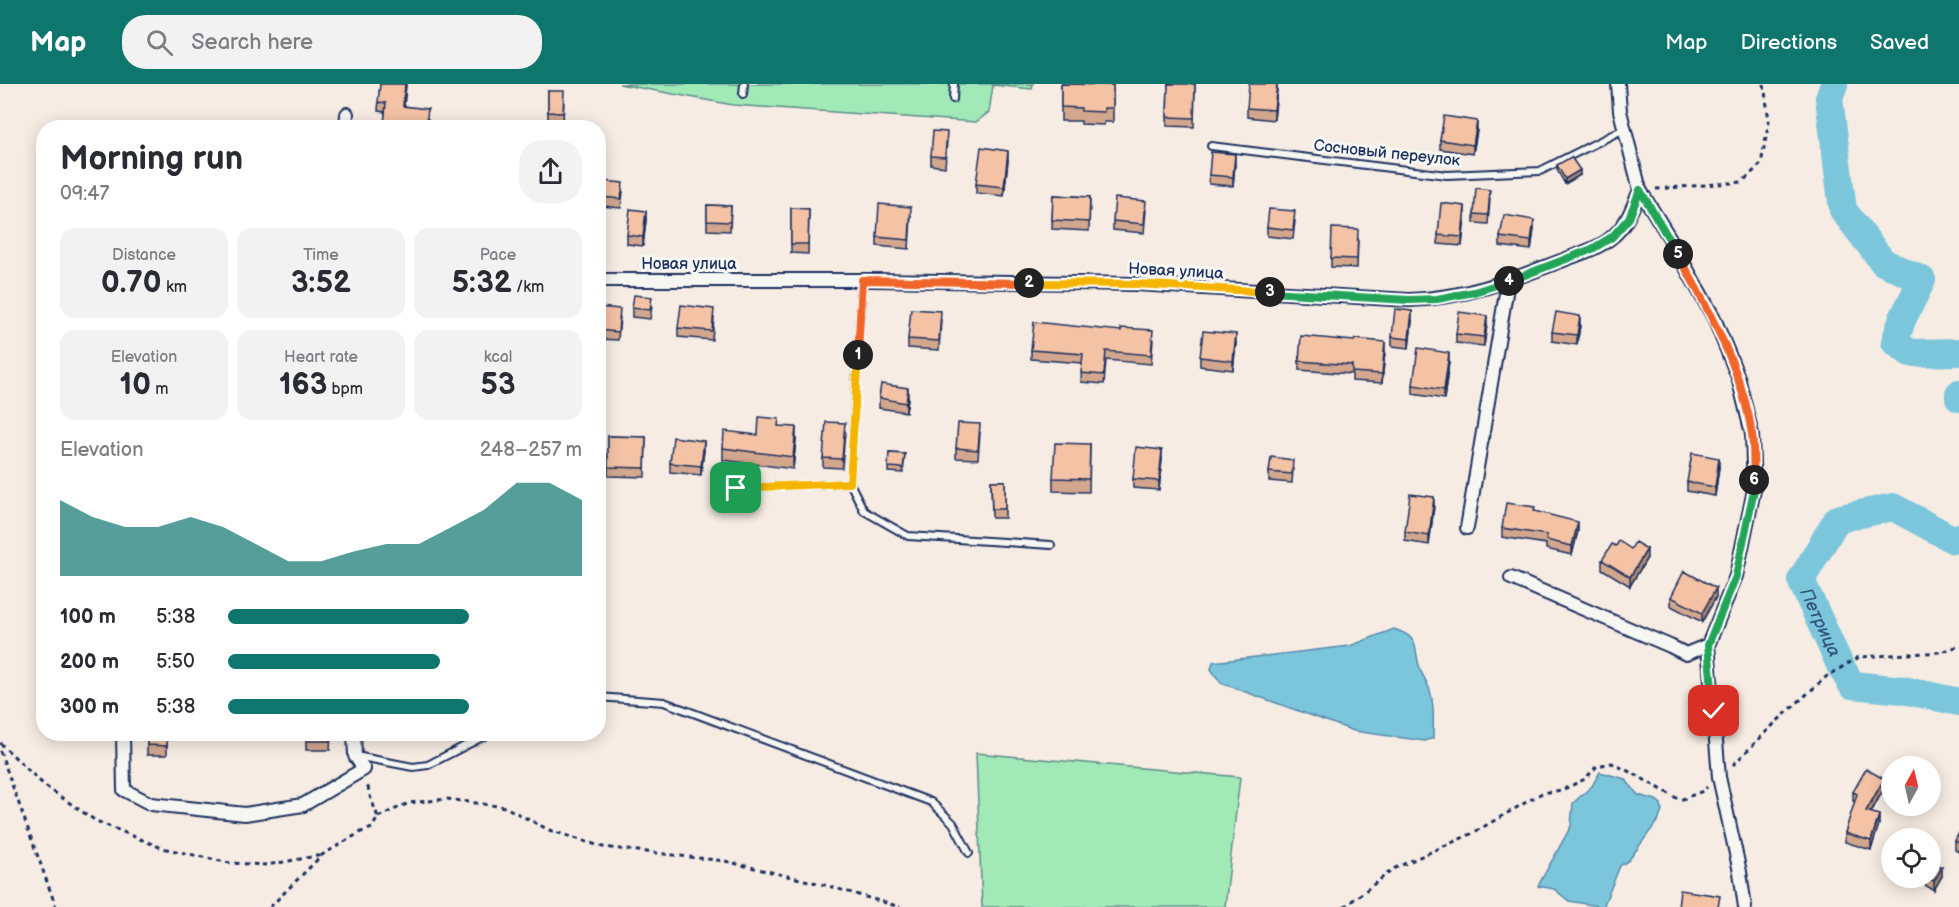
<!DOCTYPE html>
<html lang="en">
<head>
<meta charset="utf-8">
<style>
  :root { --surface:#fff; --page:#f2f2f3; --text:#2b2b33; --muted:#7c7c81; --accent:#0f766e }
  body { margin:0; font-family:"Balsamiq Sans",sans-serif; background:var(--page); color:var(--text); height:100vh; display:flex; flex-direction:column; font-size:22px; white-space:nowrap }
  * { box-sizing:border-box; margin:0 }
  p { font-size:20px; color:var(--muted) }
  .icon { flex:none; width:33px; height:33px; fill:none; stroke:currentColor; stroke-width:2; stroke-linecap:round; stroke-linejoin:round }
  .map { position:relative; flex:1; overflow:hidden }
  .details { position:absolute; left:36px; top:36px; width:570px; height:621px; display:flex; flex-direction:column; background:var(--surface); border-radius:24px; box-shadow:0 3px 15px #0003 }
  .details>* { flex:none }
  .needle { width:39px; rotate:8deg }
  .fabs { position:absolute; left:1881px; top:672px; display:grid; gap:12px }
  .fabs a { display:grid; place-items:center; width:60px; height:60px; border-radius:50%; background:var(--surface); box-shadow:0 3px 15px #0003; font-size:30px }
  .pin { position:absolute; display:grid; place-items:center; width:51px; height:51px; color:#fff; margin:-26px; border-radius:12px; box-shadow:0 3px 9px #0006 }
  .km { position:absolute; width:30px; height:30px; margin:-15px; border-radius:50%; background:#222; color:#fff; font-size:16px; line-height:30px; text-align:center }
  .round { display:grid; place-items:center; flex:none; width:63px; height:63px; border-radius:24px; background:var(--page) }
  .overview { display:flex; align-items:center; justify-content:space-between; height:102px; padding:0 24px }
  h1 { font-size:33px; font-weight:800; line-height:45px }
  .metrics { display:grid; grid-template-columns:repeat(3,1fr); gap:9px; height:102px; padding:6px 24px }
  .metrics div { display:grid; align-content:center; border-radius:15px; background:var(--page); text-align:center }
  .metrics b { font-size:30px; font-weight:800 }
  .metrics small { font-size:16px; font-weight:400 }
  .metrics p { font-size:16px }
  .chart { height:168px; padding:12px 24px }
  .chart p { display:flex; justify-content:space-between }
  .chart svg { width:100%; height:108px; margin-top:6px; fill:var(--accent); opacity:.7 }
  ul { padding:0 24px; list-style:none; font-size:20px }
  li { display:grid; grid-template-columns:96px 72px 1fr; align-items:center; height:45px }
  li i { height:15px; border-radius:8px; background:var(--accent) }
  header { display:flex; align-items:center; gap:36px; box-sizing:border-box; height:84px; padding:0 30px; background:var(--accent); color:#fff }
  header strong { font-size:28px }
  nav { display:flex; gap:33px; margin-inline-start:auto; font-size:21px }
  .search { width:420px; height:54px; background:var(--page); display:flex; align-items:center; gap:15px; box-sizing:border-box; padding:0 21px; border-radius:24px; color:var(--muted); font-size:22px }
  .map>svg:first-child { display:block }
  .green { fill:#a1e9b7; stroke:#5e8c8a; stroke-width:1.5 }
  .water { fill:#7cc6dc; stroke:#558aaa; stroke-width:1.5 }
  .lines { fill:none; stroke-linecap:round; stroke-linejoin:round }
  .river { stroke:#7cc6dc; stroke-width:28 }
  .lane-casing { stroke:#1b2f5e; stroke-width:10 }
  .street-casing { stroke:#1b2f5e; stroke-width:16 }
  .path { stroke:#1b2f5e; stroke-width:3; stroke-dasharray:4.5 4.5; stroke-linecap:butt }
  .lane { stroke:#f6f6f2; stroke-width:6 }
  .street { stroke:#f6f6f2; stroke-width:12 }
  .wall { fill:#d2a78e; stroke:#1b2f5e; stroke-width:1.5 }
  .shaded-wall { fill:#ab8874; stroke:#1b2f5e; stroke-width:1.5 }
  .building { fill:#f4c2a5; stroke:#1b2f5e; stroke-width:1.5 }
  .split-1-casing { stroke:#fff; stroke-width:12 }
  .split-2-casing { stroke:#fff; stroke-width:12 }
  .split-3-casing { stroke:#fff; stroke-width:12 }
  .split-4-casing { stroke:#fff; stroke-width:12 }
  .split-5-casing { stroke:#fff; stroke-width:12 }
  .split-6-casing { stroke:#fff; stroke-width:12 }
  .split-7-casing { stroke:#fff; stroke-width:12 }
  .split-1 { stroke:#f5b400; stroke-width:8 }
  .split-2 { stroke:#f0652b; stroke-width:8 }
  .split-3 { stroke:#f5b400; stroke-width:8 }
  .split-4 { stroke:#22a559; stroke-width:8 }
  .split-5 { stroke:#22a559; stroke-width:8 }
  .split-6 { stroke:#f0652b; stroke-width:8 }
  .split-7 { stroke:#22a559; stroke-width:8 }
  .labels { text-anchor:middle; stroke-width:6; stroke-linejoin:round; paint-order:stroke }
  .street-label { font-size:16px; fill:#1b2f5e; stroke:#f6f6f2 }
  .water-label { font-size:18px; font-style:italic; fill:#33557e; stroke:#f6f6f2 }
</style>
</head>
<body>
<header>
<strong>Map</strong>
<div class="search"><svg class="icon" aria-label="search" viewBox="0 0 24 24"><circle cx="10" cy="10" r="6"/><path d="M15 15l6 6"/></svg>Search here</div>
<nav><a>Map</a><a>Directions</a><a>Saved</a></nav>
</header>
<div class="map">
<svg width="1959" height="823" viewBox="0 0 1959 823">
  <rect width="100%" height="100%" fill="#f6ece3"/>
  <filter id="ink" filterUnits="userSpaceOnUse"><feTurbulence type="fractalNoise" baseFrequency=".0167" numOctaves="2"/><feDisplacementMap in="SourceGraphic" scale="12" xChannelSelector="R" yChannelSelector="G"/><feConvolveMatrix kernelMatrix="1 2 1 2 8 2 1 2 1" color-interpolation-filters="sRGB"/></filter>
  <g filter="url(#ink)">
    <path class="green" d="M619 0H1033L1032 5 993 1 989 28 976 38 733 21Z
      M976 669 1240 693 1225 823H982Z"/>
    <path class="water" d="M1394 545C1421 554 1413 563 1420 585 1423 593 1428 599 1430 607 1435 622 1433 639 1433 654L1425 657 1354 647 1221 599 1211 585 1213 578 1350 562Z
      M1600 688 1625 695 1638 711 1656 716 1661 720 1662 727 1659 735 1629 776 1620 782 1603 823 1569 817 1554 805 1538 802 1571 742 1573 719 1592 702Z"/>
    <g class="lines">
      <g class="river">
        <path d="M1834 0 1829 14 1843 126 1883 178 1922 196 1902 236 1895 258 1910 269 1959 268"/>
        <path d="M1959 310V314"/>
        <path id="s1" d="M1959 453 1954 456 1893 423 1837 435 1801 496 1840 581 1852 601 1903 606 1959 618"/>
      </g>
      <defs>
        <path id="lane" d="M743 10 744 0
          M953 15 954 0
          M1211 62 1447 91 1540 87 1624 45
          M862 196 850 399 864 427 908 452 1051 461
          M736 404 850 399
          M598 613 664 618 931 718 953 739 969 769
          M356 672 413 683 428 681 488 650"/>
        <path id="street" d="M1618 0 1620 27 1640 106 1669 153 1714 234 1738 293 1752 350 1754 406 1736 492 1708 561 1719 693 1740 788 1745 823
          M346 44 347 30
          M598 196H871L1136 200 1409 216C1466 214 1509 197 1561 177 1578 170 1598 165 1612 153 1627 141 1633 123 1640 106
          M1467 444 1508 197
          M1511 494 1670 562 1686 570 1708 561
          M123 650 124 706 151 720 245 730 303 721 364 685 355 672 354 650"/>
      </defs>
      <use href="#lane" class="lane-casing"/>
      <use href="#street" class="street-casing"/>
      <path class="path" d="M1656 105 1742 98 1761 80 1769 37 1764 0
        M0 659 45 702 96 737 162 764 230 779 267 781 322 771
        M0 667 56 823
        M1733 681 1775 639 1827 592 1859 573 1941 568 1959 562
        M378 733 409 719 447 715 505 723 549 746 603 763 725 777 821 800 900 823
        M270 823 322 771 361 748 372 744 378 733 370 712 367 699
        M1344 823 1395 784 1471 750 1542 709 1562 706 1585 695 1597 682 1612 679 1636 691 1680 716 1703 707 1707 703"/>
      <use href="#lane" class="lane"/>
      <use href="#street" class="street"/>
    </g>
    <path class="wall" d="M380 0H406L404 22 428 35 427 44H384L385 28 378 27Z
      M1061 0 1113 1V38H1104V41L1081 40V37H1061Z
      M1168 0H1195L1194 43 1167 42Z
      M1277 5 1274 36 1247 33V24Z
      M548 7 564 16 563 38H548Z
      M1477 46 1473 70 1440 65V56Z
      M947 57 945 83 931 81V72Z
      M1008 76 1004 112 976 109V100Z
      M1235 80 1233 102 1209 100V91Z
      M1557 81 1580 91 1565 100 1557 86Z
      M623 108 621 124 602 122V113Z
      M1053 111 1090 113 1089 147 1052 145Z
      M1490 115 1488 140 1474 139V130Z
      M707 121 731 122 730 147 707 146Z
      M791 124 809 125 808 170 791 169Z
      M1146 126 1144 149 1113 146V137Z
      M1465 131 1462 162 1438 160V151Z
      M911 132 909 165 877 162V153Z
      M646 136 643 162 627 160V151Z
      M1295 137 1293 155 1267 152V143Z
      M1534 145 1531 166 1500 162V153Z
      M1358 155 1357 184 1331 183V174Z
      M652 222 650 235 632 233V224Z
      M598 223 620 233 618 256 598 255Z
      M714 234 712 256 678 253V244Z
      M941 236 939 266 908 264V255Z
      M1412 237 1409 264 1392 262V253Z
      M1487 241 1484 262 1456 259V250Z
      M1580 241 1577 261 1552 257V248Z
      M1153 256 1151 280 1106 276 1104 300 1081 298 1082 279 1031 275V266Z
      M1236 259 1233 286 1200 282V273Z
      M1385 267 1382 299 1352 297V290L1299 286V277Z
      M1449 278 1444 315 1413 310V301Z
      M879 314H908L906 328 879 324Z
      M779 342 796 355 793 385 723 376V364Z
      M845 348 842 384 823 383V374Z
      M980 349 978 375 956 374V364Z
      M608 352 646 353 645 393 608 392Z
      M1090 360 1089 408 1053 407V394Z
      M704 366 701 391 670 388V379Z
      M889 369 905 370 903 389 888 388Z
      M1162 375 1159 406 1133 404V395Z
      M1719 383 1715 412 1687 407V398Z
      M1293 385 1292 399 1269 397V388Z
      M991 397H1005V434H992Z
      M1434 422 1429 461 1405 457V448Z
      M1535 427 1578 447 1572 471 1546 465V460L1502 453V444Z
      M1616 462 1647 474 1630 502 1602 485V476Z
      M1671 513H1716L1702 538 1671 522Z
      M147 650H167V671H147Z
      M306 650H331L330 666H306Z
      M1884 704 1871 729 1879 740 1871 766 1845 758V749L1855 718 1853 717V708Z
      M1959 749V768L1955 766V757Z
      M1942 792 1934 806 1911 794H1930Z"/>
    <path class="shaded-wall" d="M405 0H406L403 31V22Z
      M1277 0V5L1274 36V26Z
      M1477 37V46L1473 70V61Z
      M1008 67V76L1004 112V103Z
      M1235 70V80L1233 102V93Z
      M1580 86V91L1565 100V95Z
      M1465 122V131L1462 162V153Z
      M646 127V136L643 162V153Z
      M1534 136V145L1531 166V157Z
      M1412 227V237L1409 264V255Z
      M1487 232V241L1484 262V253Z
      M1580 232V241L1577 261V251Z
      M1236 250V259L1233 286V277Z
      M1385 258V267L1382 299V290Z
      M1449 269V278L1444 315V306Z
      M908 304V314L906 328V319Z
      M796 343V355L793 385V373Z
      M704 357V366L701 391V382Z
      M1162 366V375L1159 406V397Z
      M1719 374V383L1715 412V403Z
      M1434 413V422L1429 461V452Z
      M1578 438V447L1572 471V462Z
      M1647 465V474L1630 502V493Z
      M1716 504V513L1702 538V529Z
      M1884 695V704L1866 737V727Z
      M1879 731V740L1871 766V757Z
      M1942 783V792L1934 806V797Z"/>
    <path class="building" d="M380 0H405L403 22 428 25 426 40 400 36V44L384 42 386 19 378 18Z
      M1061 0 1113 1V24H1104V28L1081 27V24L1061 23Z
      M1168 0H1195L1194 34 1167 33Z
      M1249 0H1277L1274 26 1247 24Z
      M548 7H564L563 29 548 28Z
      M1444 32 1477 37 1473 61 1440 56Z
      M933 47 947 48 945 73 931 72Z
      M981 63 1008 67 1004 103 976 100Z
      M1211 68 1235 70 1233 93 1209 91Z
      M1571 73 1580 86 1565 95 1557 81Z
      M604 97 623 99 621 115 602 113Z
      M1476 104 1490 106 1488 131 1474 130Z
      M1053 111 1090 113 1089 138 1052 136Z
      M1115 114 1146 117 1144 140 1113 137Z
      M1441 119 1465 122 1462 153 1438 151Z
      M879 120 911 123 909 156 877 153Z
      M707 121 731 122 730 138 707 137Z
      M791 124 809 125 808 160H791Z
      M630 125 646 127 643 153 627 151Z
      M1269 125 1295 127 1293 146 1267 143Z
      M1504 131 1534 136 1531 157 1500 153Z
      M1332 144 1358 145 1357 175 1331 174Z
      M634 211 652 213 650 226 632 224Z
      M681 221 714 225 712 247 678 244Z
      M598 223 620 225 618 248 598 246Z
      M911 225 941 227 939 257 908 255Z
      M1395 225 1412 227 1409 255 1392 253Z
      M1459 228 1487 232 1484 253 1456 250Z
      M1556 228 1580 232 1577 251 1552 248Z
      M1034 238 1121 247V244L1153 246 1151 271 1106 267 1104 291 1081 289 1083 270 1031 266Z
      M1203 247 1236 250 1233 277 1200 273Z
      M1301 252 1354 257 1355 255 1385 258 1382 290 1352 288V281L1299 277Z
      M1418 264 1449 269 1444 306 1413 301Z
      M881 300 908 304 906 319 879 314Z
      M759 333 779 335 778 342 796 343 793 373 723 364 724 347 758 351Z
      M826 338 845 339 842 375 823 374Z
      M958 339 980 340 978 366 956 364Z
      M608 352 646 353 645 384 608 383Z
      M673 353 704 357 701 382 670 379Z
      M1055 359 1090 360 1089 395 1053 394Z
      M1136 363 1162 366 1159 397 1133 395Z
      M889 369 905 370 903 384 888 383Z
      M1692 369 1719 374 1715 403 1687 398Z
      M1271 373 1293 376 1292 390 1269 388Z
      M991 397H1005V425H992Z
      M1410 410 1434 413 1429 452 1405 448Z
      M1506 419 1535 423 1534 427 1578 438 1572 462 1546 456 1547 451 1502 444Z
      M1619 457 1631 465 1635 458 1647 465 1630 493 1602 476 1612 460 1616 462Z
      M1684 487 1716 504 1702 529 1671 513Z
      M147 650H167V662L147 661Z
      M306 650H331L330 657H306Z
      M1866 685 1884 695 1866 727 1879 731 1871 757 1845 749 1857 710 1853 708Z
      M1959 749V759L1955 757Z
      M1930 777 1942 783 1934 797 1928 794H1930Z
      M1680 806 1720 812 1718 823H1678Z"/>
  </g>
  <g class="lines" filter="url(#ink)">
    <defs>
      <path id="split-1" d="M736 404 850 399 858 271"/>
      <path id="split-2" d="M858 271 862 196 1029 199"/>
      <path id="split-3" d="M1029 199 1136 200 1270 208"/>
      <path id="split-4" d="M1270 208 1409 216 1437 215 1474 208 1509 197"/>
      <path id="split-5" d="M1509 197 1592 165 1612 153 1629 134 1640 106 1678 170"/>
      <path id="split-6" d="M1678 170C1709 227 1742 285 1752 350 1754 365 1753 381 1754 396"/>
      <path id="split-7" d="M1714 627 1708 561 1736 492 1754 406V396"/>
    </defs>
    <use href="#split-1" class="split-1-casing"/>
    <use href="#split-2" class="split-2-casing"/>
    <use href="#split-3" class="split-3-casing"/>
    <use href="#split-4" class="split-4-casing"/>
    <use href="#split-5" class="split-5-casing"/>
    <use href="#split-6" class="split-6-casing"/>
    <use href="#split-7" class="split-7-casing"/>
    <use href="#split-1" class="split-1"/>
    <use href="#split-2" class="split-2"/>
    <use href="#split-3" class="split-3"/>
    <use href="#split-4" class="split-4"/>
    <use href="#split-5" class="split-5"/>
    <use href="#split-6" class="split-6"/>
    <use href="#split-7" class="split-7"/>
  </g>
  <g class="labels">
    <g class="street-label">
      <text transform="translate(1387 68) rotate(6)" y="6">Сосновый переулок</text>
      <text x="689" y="185">Новая улица</text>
      <text transform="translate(1176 186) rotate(3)" y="6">Новая улица</text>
    </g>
    <g class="water-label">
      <text dy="6" stroke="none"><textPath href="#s1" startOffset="250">Петрица</textPath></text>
    </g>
  </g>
</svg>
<div class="fabs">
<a><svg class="needle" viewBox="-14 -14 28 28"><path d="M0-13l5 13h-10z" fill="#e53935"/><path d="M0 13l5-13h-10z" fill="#7c7c81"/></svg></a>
<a><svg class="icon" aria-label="locate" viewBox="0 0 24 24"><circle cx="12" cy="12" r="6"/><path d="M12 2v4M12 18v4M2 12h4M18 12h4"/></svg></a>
</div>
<div class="pin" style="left:736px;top:404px;background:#1e9e55"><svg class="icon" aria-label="arrive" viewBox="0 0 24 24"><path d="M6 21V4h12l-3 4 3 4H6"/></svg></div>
<div class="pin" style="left:1714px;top:627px;background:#d93025"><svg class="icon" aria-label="check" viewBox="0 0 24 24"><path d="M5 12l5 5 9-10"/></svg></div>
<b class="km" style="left:858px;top:271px">1</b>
<b class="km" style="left:1029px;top:199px">2</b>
<b class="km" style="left:1270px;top:208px">3</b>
<b class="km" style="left:1509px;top:197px">4</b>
<b class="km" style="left:1678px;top:170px">5</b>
<b class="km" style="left:1754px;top:396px">6</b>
<section class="details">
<div class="overview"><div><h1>Morning run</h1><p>09:47</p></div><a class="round"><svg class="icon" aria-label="share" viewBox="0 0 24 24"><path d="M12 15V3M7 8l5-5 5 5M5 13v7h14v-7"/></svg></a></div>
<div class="metrics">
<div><p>Distance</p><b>0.70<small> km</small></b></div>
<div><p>Time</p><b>3:52</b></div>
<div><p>Pace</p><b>5:32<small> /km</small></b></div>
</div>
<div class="metrics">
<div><p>Elevation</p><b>10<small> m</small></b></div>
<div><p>Heart rate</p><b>163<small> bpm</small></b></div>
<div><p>kcal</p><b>53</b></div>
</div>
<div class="chart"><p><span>Elevation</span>248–257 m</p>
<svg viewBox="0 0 160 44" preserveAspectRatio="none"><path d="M0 44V13L10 20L20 24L30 24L40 20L50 24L60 31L70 38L80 38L90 34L100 31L110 31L120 24L130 17L140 6L150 6L160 13V44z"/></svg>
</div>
<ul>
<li><b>100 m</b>5:38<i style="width:68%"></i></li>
<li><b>200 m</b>5:50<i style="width:60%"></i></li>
<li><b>300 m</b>5:38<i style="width:68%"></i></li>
</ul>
</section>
</div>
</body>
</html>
